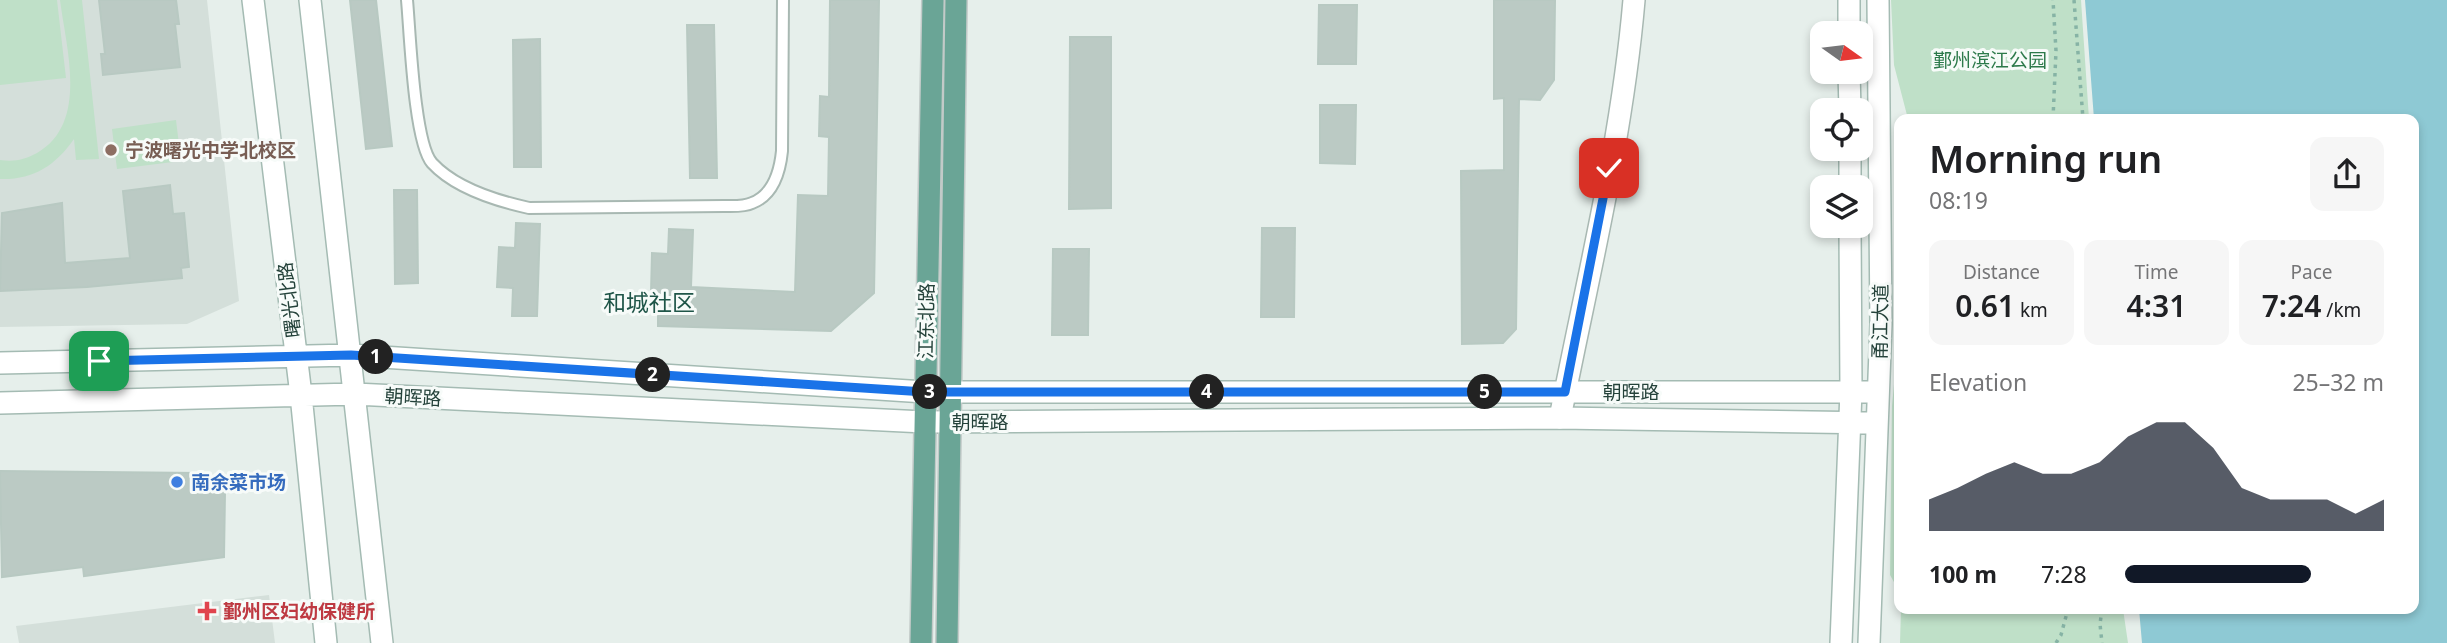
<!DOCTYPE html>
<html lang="en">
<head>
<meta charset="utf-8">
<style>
  :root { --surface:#fff; --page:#f6f6f6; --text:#202124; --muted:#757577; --accent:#111827 }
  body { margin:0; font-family:"Noto Sans","Noto Sans SC",sans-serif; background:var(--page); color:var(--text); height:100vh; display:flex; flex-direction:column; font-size:26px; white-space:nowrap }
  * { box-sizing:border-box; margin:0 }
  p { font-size:23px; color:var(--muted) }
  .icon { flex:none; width:38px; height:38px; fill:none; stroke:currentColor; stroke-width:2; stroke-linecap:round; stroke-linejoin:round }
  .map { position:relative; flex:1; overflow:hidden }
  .side { position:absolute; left:1894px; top:114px; width:525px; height:500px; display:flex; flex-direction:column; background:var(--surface); border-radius:14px; box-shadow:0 4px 10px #0003 }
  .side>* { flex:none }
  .needle { width:46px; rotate:104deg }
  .controls { position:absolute; left:1810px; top:21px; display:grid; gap:14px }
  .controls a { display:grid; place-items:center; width:63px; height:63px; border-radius:14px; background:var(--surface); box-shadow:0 4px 10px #0003; font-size:35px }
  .pin { position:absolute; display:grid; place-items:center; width:60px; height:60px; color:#fff; margin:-30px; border-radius:14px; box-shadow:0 4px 10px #0006 }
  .km { position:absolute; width:35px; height:35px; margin:-18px; border-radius:50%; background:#222; color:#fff; font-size:19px; line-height:35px; text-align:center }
  .round { display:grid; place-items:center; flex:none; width:74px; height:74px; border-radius:14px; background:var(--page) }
  .headline { display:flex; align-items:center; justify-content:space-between; height:119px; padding:0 35px }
  h1 { font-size:38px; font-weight:600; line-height:52px }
  .metrics { display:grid; grid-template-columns:repeat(3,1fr); gap:10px; height:119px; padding:7px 35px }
  .metrics div { display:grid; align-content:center; border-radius:14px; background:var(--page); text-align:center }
  .metrics b { font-size:30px; font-weight:600 }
  .metrics small { font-size:19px; font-weight:400 }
  .metrics p { font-size:19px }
  .chart { height:196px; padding:14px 35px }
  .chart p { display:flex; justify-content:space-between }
  .chart svg { width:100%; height:126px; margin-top:7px; fill:var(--accent); opacity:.7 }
  ul { padding:0 35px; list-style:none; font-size:23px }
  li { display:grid; grid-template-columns:112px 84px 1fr; align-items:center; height:52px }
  li i { height:18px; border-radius:9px; background:var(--accent) }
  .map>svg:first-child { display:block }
  .built { fill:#d4dfda }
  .green { fill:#bfe0c8 }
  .water { fill:#8ec9d4 }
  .building { fill:#bbcac4; stroke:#b8c9c2; stroke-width:2 }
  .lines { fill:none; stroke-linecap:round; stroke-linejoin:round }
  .service-casing { stroke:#a8b8b2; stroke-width:14 }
  .minor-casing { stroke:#a8b8b2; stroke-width:24 }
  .secondary-casing { stroke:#a4bbb3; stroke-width:24 }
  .primary-casing { stroke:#c2cac8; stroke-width:24 }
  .path { stroke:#86b3a5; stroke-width:3.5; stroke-dasharray:3.5 5; stroke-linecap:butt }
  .service { stroke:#fff; stroke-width:10 }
  .minor { stroke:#fff; stroke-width:21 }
  .secondary { stroke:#fff; stroke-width:21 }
  .primary { stroke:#6aa596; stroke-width:21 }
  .route-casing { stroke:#fff; stroke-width:14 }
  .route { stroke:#1a73e8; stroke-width:9 }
  .education-dot { fill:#8d6e63; stroke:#f7fbf9; stroke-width:2.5 }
  .shop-dot { fill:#3f7fe0; stroke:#f7fbf9; stroke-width:2.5 }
  .health-dot { fill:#e0444e; stroke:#f7fbf9; stroke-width:2.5 }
  .labels { text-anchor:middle; stroke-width:6; stroke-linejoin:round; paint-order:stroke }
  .park-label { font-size:19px; fill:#2d7a4b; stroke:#f7fbf9 }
  .education-label { font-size:19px; font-weight:bold; fill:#785e54; stroke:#f7fbf9; text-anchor:start }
  .street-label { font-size:19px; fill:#24423a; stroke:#f7fbf9 }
  .shop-label { font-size:19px; font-weight:bold; fill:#366cbe; stroke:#f7fbf9; text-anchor:start }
  .health-label { font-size:19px; font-weight:bold; fill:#be3a42; stroke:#f7fbf9; text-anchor:start }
  .quarter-label { font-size:23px; fill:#1f5548; stroke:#f7fbf9 }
</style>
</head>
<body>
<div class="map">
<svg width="2447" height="643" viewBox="0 0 2447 643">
  <rect width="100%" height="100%" fill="#e6efeb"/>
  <path class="built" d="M0 0H207L239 301 187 324 0 327Z
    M269 595 275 643H19L16 626Z"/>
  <path class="green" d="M0 0H57L66 78 0 85Z
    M60 0H82L99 159 76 160 74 139C55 166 33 180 0 179V160C14 162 24 160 37 153 89 123 66 48 60 0Z
    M1891 0H2081L2089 119H1908L1894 65Z
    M176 120 181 161 117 169 112 129Z
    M1899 330V591L1890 575 1892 406Z
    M1901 609H2123L2128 643H1900Z"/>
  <path class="water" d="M2085 0H2447V643H2142L2139 609H2413V119H2094Z"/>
  <path class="building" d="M99 0H176L179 24H175L180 67 103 75 101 54H105Z
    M350 0H376L392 146 366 149Z
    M830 0H879L874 293 831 331 658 326V293H651L652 253 668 254 669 229 693 230 691 287 795 292 798 195 828 196 829 137 819 136 820 96 829 97Z
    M1494 0H1555L1554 80 1540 100 1519 99 1516 329 1503 343 1462 344 1461 171 1504 170V98L1494 99Z
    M1319 5H1357L1356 64H1318Z
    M687 25H714L717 178H690Z
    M1070 37H1111V208L1069 209Z
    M540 39 541 167H514L513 40Z
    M1320 105H1356L1355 164 1320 163Z
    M170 185 173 214 184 213 189 267 181 268 182 278 87 287 0 291 2 213 62 203 65 263 130 258 123 191Z
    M394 190H417L418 283 395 284Z
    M516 223 540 224 537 316H512L513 288 497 287 499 247 515 248Z
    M1262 228H1295L1294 317H1261Z
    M1053 249H1089L1088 335H1052Z
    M0 471 199 473 225 492 224 557 84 576 83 567 2 577Z"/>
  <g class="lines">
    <defs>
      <path id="service" d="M407 0C410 32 414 143 432 163 455 188 497 201 529 208L723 206C732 206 744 207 752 203 773 195 780 171 782 151L783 0"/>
      <path id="minor" d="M1560 418C1587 280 1622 141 1634 0"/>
      <path id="secondary" d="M253 0 301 395 326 643
        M310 0 382 643
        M1849 0V33
        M1849 72 1850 110
        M1850 149V187
        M0 363 351 355 925 392H1878
        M0 403 355 394 924 422 1560 418 1876 423
        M1841 643 1851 391 1850 226
        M1869 643 1881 324 1878 0"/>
      <path id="primary" d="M921 643 933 0
        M947 643 956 0"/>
    </defs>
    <use href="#service" class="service-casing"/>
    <use href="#minor" class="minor-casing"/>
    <use href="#secondary" class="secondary-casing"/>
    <use href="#primary" class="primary-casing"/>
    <path class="path" d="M2074 0 2083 119
      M2053 119 2056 51 2053 0
      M2102 609 2100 624 2102 643
      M2056 643 2061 635 2068 609"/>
    <use href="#service" class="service"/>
    <use href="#minor" class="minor"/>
    <use href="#secondary" class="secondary"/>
    <use href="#primary" class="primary"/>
  </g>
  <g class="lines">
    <defs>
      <path id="route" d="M99 361 351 355 925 392H1565L1609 168"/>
    </defs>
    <use href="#route" class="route-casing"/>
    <use href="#route" class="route"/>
  </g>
  <circle class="education-dot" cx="111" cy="150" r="7"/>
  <circle class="shop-dot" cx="177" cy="482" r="7"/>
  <path class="health-dot" d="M203.5 600.5h7v7h7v7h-7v7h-7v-7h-7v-7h7z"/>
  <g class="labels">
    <g class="park-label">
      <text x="1990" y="67">鄞州滨江公园</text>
    </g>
    <g class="education-label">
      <text x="125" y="157">宁波曙光中学北校区</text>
    </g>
    <g class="street-label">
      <text transform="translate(289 300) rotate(-97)" y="7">曙光北路</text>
      <text transform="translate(926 321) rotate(-89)" y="7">江东北路</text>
      <text transform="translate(1880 322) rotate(-89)" y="7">甬江大道</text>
      <text x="1631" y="399">朝晖路</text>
      <text transform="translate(413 397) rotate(3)" y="7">朝晖路</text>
      <text x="980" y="429">朝晖路</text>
    </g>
    <g class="shop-label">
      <text x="191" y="489">南余菜市场</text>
    </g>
    <g class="health-label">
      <text x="223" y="618">鄞州区妇幼保健所</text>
    </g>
    <g class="quarter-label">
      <text x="649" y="311">和城社区</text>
    </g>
  </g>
</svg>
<div class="controls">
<a><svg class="needle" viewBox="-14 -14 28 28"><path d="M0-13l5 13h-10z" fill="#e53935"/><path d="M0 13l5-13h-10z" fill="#757577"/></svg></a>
<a><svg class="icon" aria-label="locate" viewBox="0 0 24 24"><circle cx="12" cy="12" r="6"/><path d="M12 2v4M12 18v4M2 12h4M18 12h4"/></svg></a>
<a><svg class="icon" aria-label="layers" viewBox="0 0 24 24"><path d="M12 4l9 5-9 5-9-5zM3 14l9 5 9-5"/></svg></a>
</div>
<div class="pin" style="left:99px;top:361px;background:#1e9e55"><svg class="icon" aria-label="arrive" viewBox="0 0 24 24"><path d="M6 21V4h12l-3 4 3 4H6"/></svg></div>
<div class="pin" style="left:1609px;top:168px;background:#d93025"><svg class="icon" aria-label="check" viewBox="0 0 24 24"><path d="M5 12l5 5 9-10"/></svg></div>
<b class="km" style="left:376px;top:357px">1</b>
<b class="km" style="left:653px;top:375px">2</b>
<b class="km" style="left:930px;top:392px">3</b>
<b class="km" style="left:1207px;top:392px">4</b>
<b class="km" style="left:1485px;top:392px">5</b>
<section class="side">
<div class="headline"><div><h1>Morning run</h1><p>08:19</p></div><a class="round"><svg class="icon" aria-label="share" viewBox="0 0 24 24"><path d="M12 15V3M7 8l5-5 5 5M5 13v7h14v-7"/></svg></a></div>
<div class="metrics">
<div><p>Distance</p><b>0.61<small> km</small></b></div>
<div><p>Time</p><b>4:31</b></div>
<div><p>Pace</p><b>7:24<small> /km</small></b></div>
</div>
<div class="chart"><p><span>Elevation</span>25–32 m</p>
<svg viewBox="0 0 160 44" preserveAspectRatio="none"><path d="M0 44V33L10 29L20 24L30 20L40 24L50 24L60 20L70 11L80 6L90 6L100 15L110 29L120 33L130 33L140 33L150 38L160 33V44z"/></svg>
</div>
<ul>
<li><b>100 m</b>7:28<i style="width:72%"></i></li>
</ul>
</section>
</div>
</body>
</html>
